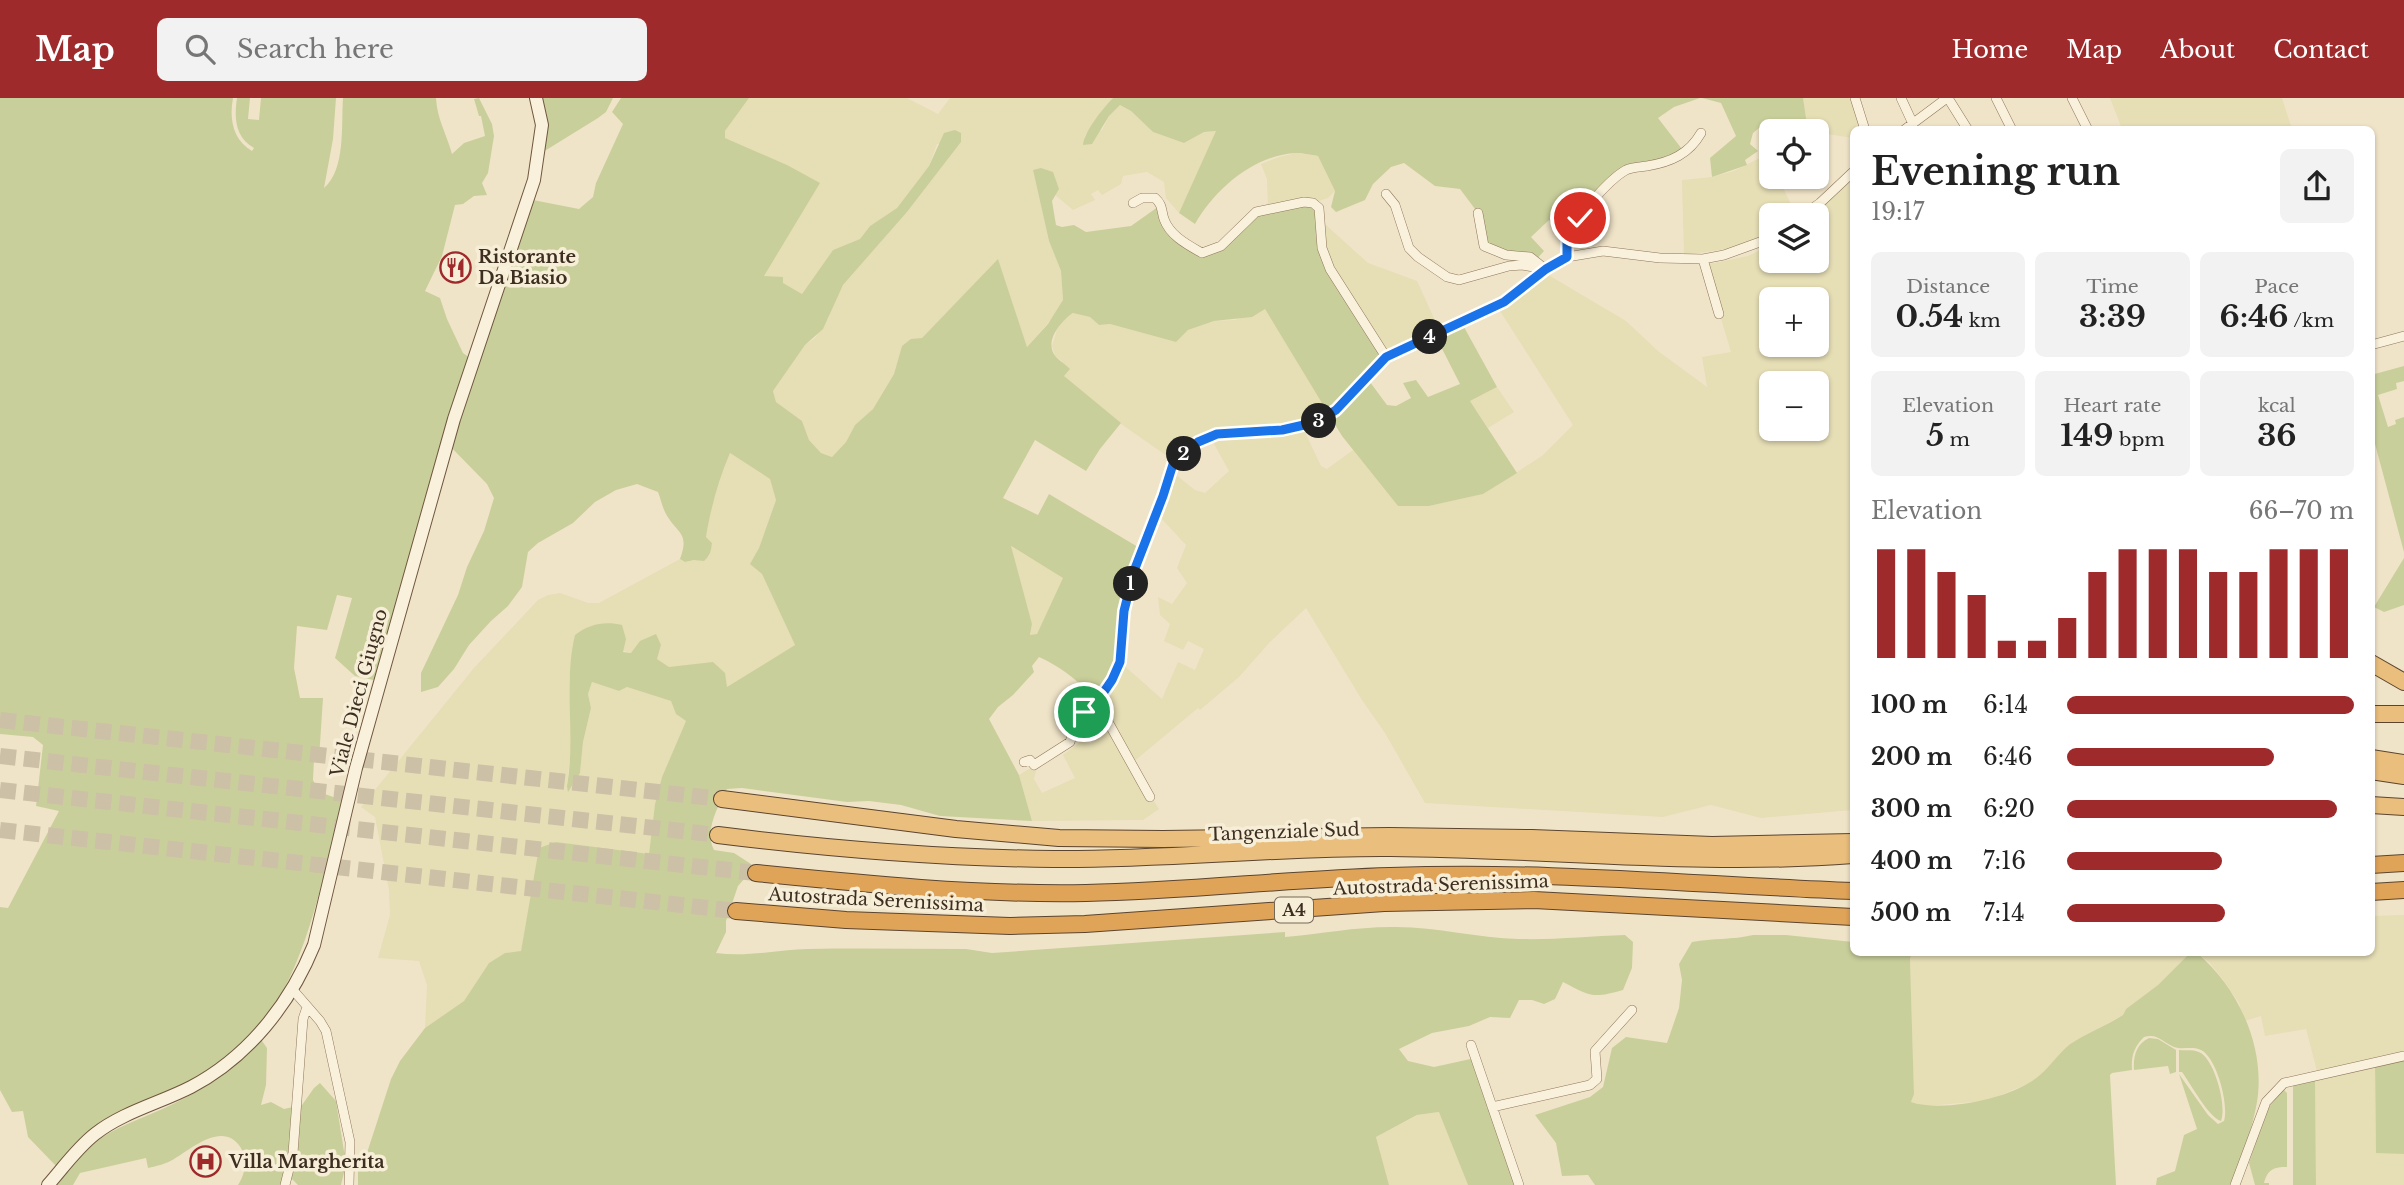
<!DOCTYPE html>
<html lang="en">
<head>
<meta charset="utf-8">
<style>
  :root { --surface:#fff; --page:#f2f2f2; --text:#222; --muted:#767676; --accent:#9e2a2b }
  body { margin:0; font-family:"Libre Baskerville",serif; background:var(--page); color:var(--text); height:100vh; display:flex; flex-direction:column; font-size:26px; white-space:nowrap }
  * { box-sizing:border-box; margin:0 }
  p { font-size:23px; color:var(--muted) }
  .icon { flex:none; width:38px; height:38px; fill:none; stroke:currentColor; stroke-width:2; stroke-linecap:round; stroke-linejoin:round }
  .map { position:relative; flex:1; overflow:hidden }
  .side { position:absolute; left:1850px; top:28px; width:525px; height:830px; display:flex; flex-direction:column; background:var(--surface); border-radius:10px; box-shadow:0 2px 5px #0004 }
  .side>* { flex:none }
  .fabs { position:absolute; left:1759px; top:21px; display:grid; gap:14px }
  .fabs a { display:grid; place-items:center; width:70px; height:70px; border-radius:10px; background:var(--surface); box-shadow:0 2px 5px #0004; font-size:35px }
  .pin { position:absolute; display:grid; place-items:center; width:60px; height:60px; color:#fff; margin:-30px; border:4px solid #fff; border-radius:50%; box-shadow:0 2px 7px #0007 }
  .km { position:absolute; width:35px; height:35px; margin:-18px; border-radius:50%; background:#222; color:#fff; font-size:19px; line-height:35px; text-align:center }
  .round { display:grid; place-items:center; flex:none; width:74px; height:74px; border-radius:10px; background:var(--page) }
  .headline { display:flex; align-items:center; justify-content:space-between; height:119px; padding:0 21px }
  h1 { font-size:38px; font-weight:700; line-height:52px }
  .figures { display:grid; grid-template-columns:repeat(3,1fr); gap:10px; height:119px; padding:7px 21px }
  .figures div { display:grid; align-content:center; border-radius:10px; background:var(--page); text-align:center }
  .figures b { font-size:30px; font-weight:700 }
  .figures small { font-size:19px; font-weight:400 }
  .figures p { font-size:19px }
  .chart { height:196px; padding:14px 21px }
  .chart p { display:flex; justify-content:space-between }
  .chart svg { width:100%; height:126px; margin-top:7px; stroke:var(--accent); stroke-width:6 }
  ul { padding:0 21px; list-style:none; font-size:23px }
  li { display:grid; grid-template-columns:112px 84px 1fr; align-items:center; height:52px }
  li i { height:18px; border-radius:9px; background:var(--accent) }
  header { display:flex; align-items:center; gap:42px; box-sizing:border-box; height:98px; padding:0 35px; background:var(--accent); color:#fff }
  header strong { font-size:33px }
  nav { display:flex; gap:38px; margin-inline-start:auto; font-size:24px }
  .search { width:490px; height:63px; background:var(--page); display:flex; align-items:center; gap:18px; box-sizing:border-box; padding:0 24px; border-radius:10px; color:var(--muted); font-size:26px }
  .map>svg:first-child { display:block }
  .farmland { fill:#e6deb5; fill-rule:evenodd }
  .green { fill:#c9cf9b; fill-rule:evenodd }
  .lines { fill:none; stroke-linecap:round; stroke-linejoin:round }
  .trunk-tunnel { stroke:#ccc0a6; stroke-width:16; stroke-dasharray:16 8; stroke-linecap:butt }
  .motorway-tunnel { stroke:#ccc0a6; stroke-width:16; stroke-dasharray:16 8; stroke-linecap:butt }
  .minor-casing { stroke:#8d765c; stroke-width:10 }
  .secondary-casing { stroke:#6f573f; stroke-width:14 }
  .trunk-casing { stroke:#5b4430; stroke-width:18 }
  .motorway-casing { stroke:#5b4430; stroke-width:18 }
  .minor { stroke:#faf1dc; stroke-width:9 }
  .secondary { stroke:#faf1dc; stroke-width:12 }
  .trunk { stroke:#eabe7c; stroke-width:16 }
  .motorway { stroke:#e0a458; stroke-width:16 }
  .route-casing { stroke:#fff; stroke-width:14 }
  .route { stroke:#1a73e8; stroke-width:9 }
  .labels { text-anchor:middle; stroke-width:7; stroke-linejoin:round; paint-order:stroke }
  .shield { fill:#f7eed8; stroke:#756857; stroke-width:2 }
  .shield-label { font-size:16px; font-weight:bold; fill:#3d2e20 }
  .poi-label { font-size:18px; font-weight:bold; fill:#3d2e20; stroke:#f7eed8; text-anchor:start }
  .street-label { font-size:18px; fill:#3d2e20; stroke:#f7eed8 }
</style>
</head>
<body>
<header>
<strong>Map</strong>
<div class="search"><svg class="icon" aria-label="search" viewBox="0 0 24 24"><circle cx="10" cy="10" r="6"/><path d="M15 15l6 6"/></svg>Search here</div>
<nav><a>Home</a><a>Map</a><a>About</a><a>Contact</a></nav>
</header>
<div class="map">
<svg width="2404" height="1087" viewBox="0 0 2404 1087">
  <rect width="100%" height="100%" fill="#f0e4c8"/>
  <path class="farmland" d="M749 0H907L938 16 950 0H1113L1103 11 1084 39 1102 32 1109 18 1120 7 1131 13 1153 34 1184 45 1204 34 1217 33 1179 115 1166 100 1164 84 1147 74 1123 78 1121 86 1102 97 1098 92 1091 96 1095 102 1073 112 1055 97 1058 91 1033 72 1049 143 1061 173 1063 202 1057 215 1027 249 998 162 922 240 902 248 894 276 873 311 855 327 846 344 832 359 821 355 809 342 802 323 776 304 773 293 805 247 815 240 828 221 834 204 843 187 907 114 961 44 937 46 929 68 897 110 870 128 860 141 833 152 802 196 782 185 764 179 787 67 725 40V33Z
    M1803 0H1855L1865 31 1853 32V40L1808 33Z
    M2110 0H2282L2292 31H2122Z
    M1296 55 1318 58 1335 93 1328 100 1313 105 1268 110 1267 81 1261 66 1279 59Z
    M1762 59 1770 62 1771 79H1778L1796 117H1771V135L1733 150 1684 157 1682 82 1712 79 1734 73Z
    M1853 80V712L1761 720 1711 707 1663 719 1425 705 1385 635 1362 602 1306 510 1270 544 1239 579 1200 612 1198 610 1131 666 1159 711 1143 722 1032 723 1019 677 1029 671 1037 670 1034 681 1042 695 1075 680 1063 657 1080 644 1091 645 1111 631 1097 604 1120 564 1162 601 1178 564 1195 572 1204 551 1188 543 1183 552 1164 543 1170 526 1160 517 1158 499 1172 506 1187 485 1177 470 1186 447 1159 418 1175 376 1195 392 1205 395 1229 373 1214 346 1217 337 1174 363 1124 328 1063 278 1062 263 1055 258 1052 248 1058 228 1064 221 1074 215 1090 219 1099 227 1110 226 1176 244 1188 232 1214 223 1235 222 1265 211 1330 316 1302 328 1321 368 1327 371 1353 352 1398 408H1429L1483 396 1542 358 1573 327 1500 213 1538 184 1545 175 1626 223 1658 253 1707 289 1702 259 1731 254 1705 167 1748 158 1771 147V163H1816L1815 117ZM1771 201H1816V247H1771ZM1771 285H1816V331H1771Z
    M1326 127 1368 165 1417 183 1438 229 1412 241 1386 259 1330 171 1321 131Z
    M1497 289 1514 314 1488 330 1470 303Z
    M730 355 770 381 776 402 759 450 751 466 762 476 795 547 727 590 669 569 657 561 661 547 640 543 632 555 574 542 569 583 572 640 567 688 580 675 583 644 591 610 588 596 592 584 619 593 627 589 671 603 676 616 686 623 662 679 655 706 649 757 556 744 526 824 521 854 505 855 489 865 464 903 425 930 427 887 419 863 378 860 390 817 389 792 375 719 361 709 474 570 538 502 548 497 560 495 588 505H599L680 461 685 464 709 459 712 445 706 439 712 406 718 384Z
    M1010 448 1064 480 1037 536 1030 538 1032 526Z
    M2404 817V953L2317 973 2306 931 2265 938 2261 918 2245 923 2239 905 2224 883 2209 864 2196 854H2371V818Z
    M1912 854H2191L2158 887 2126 911 2123 917 2073 944 2041 977 2028 986 1985 1003 1926 1008 1911 1004 1914 995 1910 861Z
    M2375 966 2376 1054 2404 1056V1087H2316L2315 982Z
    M1440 1014 1468 1087H1389L1376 1039 1418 1017Z"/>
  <path class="green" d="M0 0H233C229 21 233 42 252 53L254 50C235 39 234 20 237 0H250L248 21 259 22 261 0H336L333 41 324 90C346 71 341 27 343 0H436C437 21 447 37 452 56L464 45 485 38 481 18H479L474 1 479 0 492 26 494 38 488 75 482 85 487 97 474 98 463 106 455 107 442 158 425 193 440 200 447 221 463 255 477 265 533 102 579 111 593 99 596 85 623 26 612 14 621 0H749L725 33V40L787 67 820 85 764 178 783 179V185L802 196 833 152 860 141 870 128 897 110 929 68 944 35 955 32 961 35V44L907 114 843 187 823 231 805 247 773 293 776 304 802 323 809 342 821 355 832 359 846 344 855 327 873 311 894 276 902 248 911 241 922 240 998 161 1027 249 1048 226 1063 202 1061 173 1049 143 1033 72 1041 70 1053 74 1059 91 1052 103 1056 127 1062 129 1074 127 1086 134 1131 128 1162 106 1166 126 1202 155 1221 148 1256 114 1304 104 1319 110 1322 150 1386 259 1367 280 1387 307 1396 308 1411 300 1403 285 1416 282 1428 299 1460 286 1437 241 1464 229 1497 289 1470 303 1517 375 1483 396 1429 408H1398L1342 338 1265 211 1252 219 1214 223 1188 232 1176 244 1110 226 1099 227 1090 219 1073 215C1061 223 1043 244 1056 259 1060 263 1066 267 1070 271L1064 278 1121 325 1100 351 1086 373 1035 342 1003 400 1038 417 1049 396 1138 449 1120 507 1118 557 1111 575 1093 599C1076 581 1061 569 1039 559L1032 568 1034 574 1013 597 998 609 989 621 1019 677 1032 723 940 718 901 707 869 703 847 704 742 690 727 691C718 709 704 732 714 752L734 755 751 766 745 780 738 788 726 823V834L716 855C747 859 777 852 808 851 861 850 913 851 966 851L992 855 1285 834V839C1320 836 1355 829 1391 829 1434 828 1476 840 1519 841 1554 842 1590 838 1625 837L1633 844 1632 870 1623 892C1592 901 1590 898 1563 884L1555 901 1544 906 1532 902H1519L1510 920 1490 919 1469 928 1432 935 1399 951 1408 963 1434 969 1475 960 1519 1087H1468L1439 1014 1417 1017 1376 1039 1389 1087H358V1073L365 1061 391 981 400 963 425 930 464 903 489 865 505 855 521 853 539 750 556 744 649 756 655 706 662 679 686 623 676 616 671 603 627 589 619 593 592 584 588 596 591 610 583 644 580 675 568 694 567 688C576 637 563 587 575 537 589 526 605 523 622 527L626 541 623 554 631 555 640 543 656 536 661 547 657 561 669 569 713 564 725 575 727 589 795 547 762 476 750 466 759 450 776 402 770 381 730 355C718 383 711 409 706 439L712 445C711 453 710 458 704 463L694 462 685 464 680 461C690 434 677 436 666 416 662 409 661 401 658 394L637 386 616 392 595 404 573 425 538 445 528 454 522 489 508 508 491 523 469 547 454 571 438 589 421 594V575L458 497 467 469 484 433 494 400 487 386 443 341 378 583 355 578 335 560 352 500 337 497 327 532 297 528 294 570 300 600H323L319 661H314L313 682 319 694 342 702C321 786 303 898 234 957 225 965 213 971 203 977 168 998 125 1005 93 1030 79 1040 68 1056 57 1069L28 1039 23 1013 12 1014 0 992V809L8 810 59 713 36 708 43 647 33 639 0 636ZM1011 448 1063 480 1037 536 1030 537 1032 526Z
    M539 0H613L606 14 598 20 543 54Z
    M1113 0H1700L1674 9 1658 20 1685 55 1617 78 1567 140 1549 122 1531 139 1544 153 1535 163 1484 148 1478 115 1460 91 1435 88 1404 65 1391 69 1373 86 1365 102 1336 114 1331 109 1335 93 1318 58C1311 57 1303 55 1296 55 1254 57 1215 91 1195 126L1179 115 1216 33 1204 34 1184 45 1153 34 1131 13 1120 7 1109 18 1092 46 1083 47C1084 34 1103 10 1113 0Z
    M1702 0H1803L1808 33H1771V40L1759 30 1753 35 1750 46 1758 53 1745 62 1747 67 1712 79 1710 60 1736 38 1721 5Z
    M2404 268V283L2396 285 2397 291 2378 297 2388 329 2396 326 2395 322 2404 319V454L2371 331V277Z
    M2404 460V507L2384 514 2374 509Z
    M1753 837H1786L1853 844V854H1912L1910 861 1914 996 1911 1004C1943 1015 2015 1000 2040 977 2052 967 2061 951 2075 943 2090 934 2107 927 2123 917L2126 911 2158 887 2191 854H2196C2238 889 2266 949 2257 1004 2252 1033 2241 1061 2230 1087H2156L2157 1080 2175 1073 2184 1037 2197 1031 2179 976 2208 1017 2218 1026 2224 1023C2229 1007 2217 960 2201 952 2192 948 2182 952 2174 949 2162 944 2158 935 2144 939 2134 949 2131 958 2132 972L2112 975 2110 977 2116 1087H1595L1588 1077 1562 1078 1556 1045 1535 1017 1590 999 1603 989 1612 950 1626 939 1667 945 1679 910 1682 882 1679 866 1692 844C1713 840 1732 842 1753 837Z
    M260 940 267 950 266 987 261 1007 271 1004 284 1011 302 1007 314 990 320 985 336 1003 346 1066 341 1087H298L292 1081 286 1087H238C245 1076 248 1062 241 1050 224 1022 192 1050 174 1061 166 1066 157 1068 148 1070L146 1060 80 1075 73 1087H56C69 1071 84 1052 101 1040 124 1025 150 1018 175 1005 207 989 238 969 260 940Z
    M2149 940 2158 941 2176 952V974L2170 976 2168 968 2134 972C2133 959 2136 946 2149 940Z
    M2179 952C2186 953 2194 951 2201 955 2215 964 2227 1008 2221 1023 2208 1019 2191 986 2182 974H2179Z
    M2404 960V1056L2376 1055 2375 966Z
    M2315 982 2316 1087H2293V986Z
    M2283 991 2287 995V1069C2274 1069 2268 1071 2264 1085H2269V1087H2255L2249 1065 2266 1013Z"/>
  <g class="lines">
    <path class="trunk-tunnel" d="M0 622 722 701
      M0 658 718 737"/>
    <path class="motorway-tunnel" d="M0 692 756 775
      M0 732 736 813"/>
    <defs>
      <path id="minor" d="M1855 0 1865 32
        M1901 0 1913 26
        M1948 0 1968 32
        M1996 0 2012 32
        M2072 0 2088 32
        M1904 32 1947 0
        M1386 96 1395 107 1409 150 1418 159 1447 179 1459 182 1509 168 1522 167 1546 171
        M1133 105 1142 100H1155C1163 107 1161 112 1164 121 1170 138 1188 147 1202 155L1221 148 1256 114 1304 104 1313 105 1319 110 1322 150 1330 171 1386 259
        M1478 115 1484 148 1506 157 1530 159 1544 170
        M1803 117 1820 105 1853 74
        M1567 159C1567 152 1565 143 1568 137 1577 119 1608 82 1626 72 1632 69 1641 69 1647 68 1671 64 1689 56 1701 35
        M1703 161 1719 216
        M2371 247 2404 238
        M1097 604 1150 699
        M1024 664 1030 662 1034 667 1070 644 1075 628 1084 614 1097 604 1112 582 1120 564 1124 514 1134 473 1163 398 1174 363 1198 344 1217 336 1282 332 1317 324 1336 312 1386 259 1504 204 1546 171 1567 159 1603 153 1660 160 1703 161 1724 157 1771 140
        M293 892 320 923 326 933 350 1044 349 1087
        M1471 947 1519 1087
        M1492 1009 1590 987 1597 981 1595 953 1632 912
        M285 1087 293 1055 303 921 307 909
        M2235 1087 2266 1004 2284 985 2404 958"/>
      <path id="secondary" d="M48 1087C63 1070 77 1050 95 1036 123 1014 160 1005 191 989 248 959 290 906 314 847L356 670 454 321 534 82 542 27 536 0"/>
      <path id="trunk" d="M2371 565 2404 584
        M2371 616H2404
        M2371 660 2404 665
        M2371 673 2404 678
        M722 701 956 731 1059 740 1163 741 1389 738 1532 740 1712 747 1853 744
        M2371 707 2404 709
        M718 737C830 751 941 760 1054 761 1166 762 1278 749 1391 750 1545 751 1699 769 1853 757"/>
      <path id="motorway" d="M2371 767 2404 765
        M756 775C866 786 976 797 1086 795 1188 793 1288 781 1390 778 1544 772 1699 787 1853 793
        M2371 794 2404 792
        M736 813 846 822 1010 828 1085 826 1384 805 1534 802 1853 819"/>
    </defs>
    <use href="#minor" class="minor-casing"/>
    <use href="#secondary" class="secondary-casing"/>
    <use href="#trunk" class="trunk-casing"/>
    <use href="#motorway" class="motorway-casing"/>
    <use href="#minor" class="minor"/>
    <use href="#secondary" class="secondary"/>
    <use href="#trunk" class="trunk"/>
    <use href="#motorway" class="motorway"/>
  </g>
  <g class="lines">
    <defs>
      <path id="route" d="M1084 614 1097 604 1112 582 1120 564 1124 513 1134 473 1163 398 1174 363 1198 344 1217 336 1282 332 1317 324 1336 312 1386 259 1504 204 1546 171 1567 159V140L1580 120"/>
    </defs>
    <use href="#route" class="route-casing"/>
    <use href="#route" class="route"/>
  </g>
  <defs>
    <symbol id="restaurant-ring" viewBox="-11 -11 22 22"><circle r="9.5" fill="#f7eed8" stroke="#9e2a2b" stroke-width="1.5"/><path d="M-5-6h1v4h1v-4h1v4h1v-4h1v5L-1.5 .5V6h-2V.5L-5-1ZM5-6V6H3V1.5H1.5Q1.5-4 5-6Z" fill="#9e2a2b"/></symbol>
    <symbol id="hospital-ring" viewBox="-11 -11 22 22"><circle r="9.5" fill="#f7eed8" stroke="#9e2a2b" stroke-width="1.5"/><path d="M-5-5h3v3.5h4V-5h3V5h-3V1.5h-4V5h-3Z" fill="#9e2a2b"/></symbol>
  </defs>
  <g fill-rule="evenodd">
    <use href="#restaurant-ring" x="438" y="152" width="35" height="35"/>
    <use href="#hospital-ring" x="188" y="1046" width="35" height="35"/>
  </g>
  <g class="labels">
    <rect class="shield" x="1275" y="799.5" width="38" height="25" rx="5"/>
    <g class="shield-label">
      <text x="1294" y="818">A4</text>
    </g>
    <g class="poi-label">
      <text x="478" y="165">Ristorante<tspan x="478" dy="21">Da Biasio</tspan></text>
      <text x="229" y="1070">Villa Margherita</text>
    </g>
    <g class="street-label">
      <text transform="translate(359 595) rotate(-75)" y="6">Viale Dieci Giugno</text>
      <text transform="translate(1284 734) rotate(-2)" y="6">Tangenziale Sud</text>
      <text transform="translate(1441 787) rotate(-2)" y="6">Autostrada Serenissima</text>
      <text transform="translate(876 802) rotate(3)" y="6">Autostrada Serenissima</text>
    </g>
  </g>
</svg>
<div class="fabs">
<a><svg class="icon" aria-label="locate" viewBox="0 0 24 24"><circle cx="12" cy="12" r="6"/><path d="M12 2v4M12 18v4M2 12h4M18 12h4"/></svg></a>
<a><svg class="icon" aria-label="layers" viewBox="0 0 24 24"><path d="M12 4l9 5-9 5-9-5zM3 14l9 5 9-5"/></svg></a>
<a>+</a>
<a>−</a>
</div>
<div class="pin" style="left:1084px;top:614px;background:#1e9e55"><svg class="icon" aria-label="arrive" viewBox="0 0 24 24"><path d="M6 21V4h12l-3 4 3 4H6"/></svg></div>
<div class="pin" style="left:1580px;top:120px;background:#d93025"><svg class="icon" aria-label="check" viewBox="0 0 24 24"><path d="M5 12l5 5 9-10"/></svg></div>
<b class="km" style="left:1131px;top:486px">1</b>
<b class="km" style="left:1184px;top:356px">2</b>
<b class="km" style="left:1319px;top:323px">3</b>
<b class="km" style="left:1430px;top:239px">4</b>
<section class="side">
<div class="headline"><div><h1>Evening run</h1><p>19:17</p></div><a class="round"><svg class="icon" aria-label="share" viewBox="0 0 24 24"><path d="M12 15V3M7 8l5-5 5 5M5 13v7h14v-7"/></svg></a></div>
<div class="figures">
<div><p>Distance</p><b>0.54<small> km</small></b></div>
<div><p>Time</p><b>3:39</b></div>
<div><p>Pace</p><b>6:46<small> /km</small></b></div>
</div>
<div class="figures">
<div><p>Elevation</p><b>5<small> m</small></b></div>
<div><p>Heart rate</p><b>149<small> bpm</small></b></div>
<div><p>kcal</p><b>36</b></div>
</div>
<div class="chart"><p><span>Elevation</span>66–70 m</p>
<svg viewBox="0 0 160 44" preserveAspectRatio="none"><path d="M5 44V6M15 44V6M25 44V14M35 44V22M45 44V38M55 44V38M65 44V30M75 44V14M85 44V6M95 44V6M105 44V6M115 44V14M125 44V14M135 44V6M145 44V6M155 44V6"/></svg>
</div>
<ul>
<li><b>100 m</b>6:14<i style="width:100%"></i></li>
<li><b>200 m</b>6:46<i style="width:72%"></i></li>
<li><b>300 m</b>6:20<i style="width:94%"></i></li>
<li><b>400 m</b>7:16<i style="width:54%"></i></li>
<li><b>500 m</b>7:14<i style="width:55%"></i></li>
</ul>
</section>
</div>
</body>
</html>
